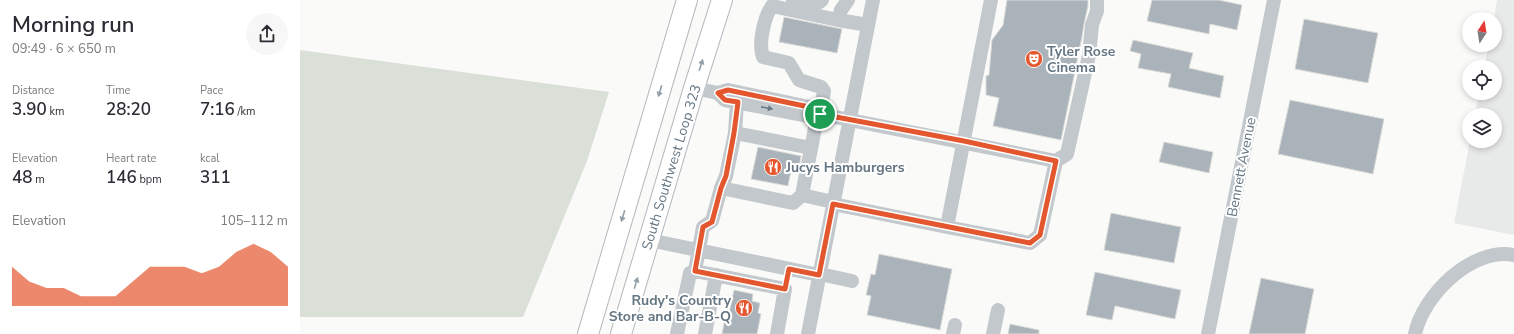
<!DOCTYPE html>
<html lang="en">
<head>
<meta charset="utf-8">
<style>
  :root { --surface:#fff; --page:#f7f7f7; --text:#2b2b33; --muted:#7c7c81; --accent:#e4572e }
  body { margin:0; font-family:"Nunito Sans",sans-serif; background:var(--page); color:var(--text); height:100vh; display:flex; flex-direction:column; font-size:15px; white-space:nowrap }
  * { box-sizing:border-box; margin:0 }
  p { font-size:13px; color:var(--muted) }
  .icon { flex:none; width:22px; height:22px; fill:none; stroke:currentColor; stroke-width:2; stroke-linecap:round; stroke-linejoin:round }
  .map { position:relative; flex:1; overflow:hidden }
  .drawer { display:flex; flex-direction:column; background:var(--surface); width:300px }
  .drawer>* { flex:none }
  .needle { width:26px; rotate:12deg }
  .buttons { position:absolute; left:1162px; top:12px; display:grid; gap:8px }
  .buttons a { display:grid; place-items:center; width:40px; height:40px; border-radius:50%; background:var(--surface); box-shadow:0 2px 6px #0003; font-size:20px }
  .pin { position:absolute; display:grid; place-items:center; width:34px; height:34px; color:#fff; margin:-17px; border:2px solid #fff; border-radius:50%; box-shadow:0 1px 4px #0007 }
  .round { display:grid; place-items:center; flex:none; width:42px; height:42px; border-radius:21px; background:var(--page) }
  .overview { display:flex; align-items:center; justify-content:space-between; height:68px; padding:0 12px }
  h1 { font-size:22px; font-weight:600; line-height:30px }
  .metrics { display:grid; grid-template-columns:repeat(3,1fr); gap:6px; height:68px; padding:4px 12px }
  .metrics div { display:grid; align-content:center }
  .metrics b { font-size:17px; font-weight:600 }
  .metrics small { font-size:11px; font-weight:400 }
  .metrics p { font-size:11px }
  .chart { height:112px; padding:8px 12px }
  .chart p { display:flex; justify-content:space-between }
  .chart svg { width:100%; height:72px; margin-top:4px; fill:var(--accent); opacity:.7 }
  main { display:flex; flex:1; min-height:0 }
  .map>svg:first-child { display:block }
  .built { fill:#e8e9e9 }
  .green { fill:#dadfd7 }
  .building { fill:#aab3b9; stroke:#dcdcda }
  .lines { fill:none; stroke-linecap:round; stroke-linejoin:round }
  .highway-casing { stroke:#b4b9bd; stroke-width:22 }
  .minor { stroke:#c3c8cc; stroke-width:14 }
  .highway { stroke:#fff; stroke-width:20 }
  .oneway { fill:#939fa8 }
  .oneway2 { fill:#6a7a87 }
  .route-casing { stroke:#fff; stroke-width:8 }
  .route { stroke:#e4572e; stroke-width:5 }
  .labels { text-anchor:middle; stroke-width:4; stroke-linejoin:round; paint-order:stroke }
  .poi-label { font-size:14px; font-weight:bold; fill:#657683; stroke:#fff; text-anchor:start }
  .street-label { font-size:14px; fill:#657683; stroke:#fff }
</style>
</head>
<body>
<main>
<section class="drawer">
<div class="overview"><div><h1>Morning run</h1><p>09:49 · 6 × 650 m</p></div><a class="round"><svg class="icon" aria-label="share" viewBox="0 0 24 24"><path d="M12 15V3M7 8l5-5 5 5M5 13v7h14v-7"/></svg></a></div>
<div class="metrics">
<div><p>Distance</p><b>3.90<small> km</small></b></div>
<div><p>Time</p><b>28:20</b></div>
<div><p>Pace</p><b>7:16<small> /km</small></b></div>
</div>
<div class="metrics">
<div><p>Elevation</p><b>48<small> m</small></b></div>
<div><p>Heart rate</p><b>146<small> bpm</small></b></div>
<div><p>kcal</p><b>311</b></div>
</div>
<div class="chart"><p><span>Elevation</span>105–112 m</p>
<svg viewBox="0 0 160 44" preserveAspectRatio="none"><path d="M0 44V20L10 29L20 33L30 33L40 38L50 38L60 38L70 29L80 20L90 20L100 20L110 24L120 20L130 11L140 6L150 11L160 20V44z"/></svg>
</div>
</section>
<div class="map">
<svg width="1214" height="334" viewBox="0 0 1214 334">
  <rect width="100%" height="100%" fill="#fafaf8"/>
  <path class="built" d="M1197 0H1214V235L1154 223 1170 141H1195V115H1175L1179 93H1195V67H1184L1189 45H1195V19H1194Z"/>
  <path class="green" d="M0 50 309 92 287 161 223 317H0Z"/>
  <path class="building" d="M707 0H788V6L784 24 782 37 761 140 693 126 699 98 686 95V76L689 75 692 40 703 25Z
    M852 0H919L942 5 937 30 910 24 909 34 847 21Z
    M484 17 542 29 537 53 479 42Z
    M1004 19 1078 33 1068 83 995 69Z
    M833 40 893 53 889 68 924 76 920 98 868 87 871 74 838 68 841 54 830 51Z
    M990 100 1084 119 1073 174 978 154Z
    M864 142 913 152 909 173 859 162Z
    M458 147 501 156 499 168 492 166 488 186 451 179Z
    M811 213 881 227 874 263 804 250Z
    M579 254 652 269 640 330 567 315 571 296 566 295 571 274 575 275Z
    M795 272 881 290 875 319 815 306 812 320 786 315Z
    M961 278 1014 289 1005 334H949Z
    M434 290 453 294 452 301 460 303 458 313 461 314 457 334H422L425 318H428Z
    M710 324 739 330V334H708Z"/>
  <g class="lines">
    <defs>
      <path id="highway" d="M288 334 387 0
        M321 334 394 88 422 0"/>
    </defs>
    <use href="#highway" class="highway-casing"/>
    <path class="minor" d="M493 0C503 3 514 8 522 0
      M548 0 541 10 538 20 568 25
      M394 88 418 93 425 100 514 117 520 114 514 108 428 90 418 93
      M520 114 756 161 767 154 789 55 792 25 797 11V0
      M435 133 511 148
      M421 188 493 203 502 195
      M533 202 502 195 516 123 520 114 524 91 521 87 499 80 489 63 463 57C458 44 464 17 472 6L538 20
      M533 204 647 227 691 0
      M647 227 730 243 740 235 756 161
      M349 240 519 275
      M395 271 403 227 412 221 421 188 426 176 435 133 437 102
      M520 274 552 281
      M377 334 390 273 395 271 485 289 477 334
      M405 334 416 275
      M508 334 573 0
      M653 334 655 325
      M693 334 698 310
      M908 334 974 0
      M1115 334C1123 295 1172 247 1214 255"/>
    <use href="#highway" class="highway"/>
  </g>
  <defs><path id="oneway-solid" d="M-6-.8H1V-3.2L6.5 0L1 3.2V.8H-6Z"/></defs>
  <g class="oneway">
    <use href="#oneway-solid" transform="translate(401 65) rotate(-72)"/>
    <use href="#oneway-solid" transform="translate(360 91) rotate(107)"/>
    <use href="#oneway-solid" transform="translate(323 216) rotate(107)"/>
    <use href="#oneway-solid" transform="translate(336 283) rotate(-74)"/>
  </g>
  <use class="oneway2" href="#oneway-solid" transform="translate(467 108) rotate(11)"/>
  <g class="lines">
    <defs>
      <path id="route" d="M428 90 514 108 520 114 664 141 756 161 740 235 730 243 533 204 519 275 489 269 485 289 395 271 403 227 412 222 421 188 426 176 434 133 438 102 425 100 418 93Z"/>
    </defs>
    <use href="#route" class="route-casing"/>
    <use href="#route" class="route"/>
  </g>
  <defs>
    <symbol id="theatre-disc" viewBox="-11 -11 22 22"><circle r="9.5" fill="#e4572e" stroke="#fff"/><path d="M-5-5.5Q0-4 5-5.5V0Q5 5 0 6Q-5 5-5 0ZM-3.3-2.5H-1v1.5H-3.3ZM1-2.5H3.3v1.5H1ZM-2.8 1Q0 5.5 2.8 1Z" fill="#fff"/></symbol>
    <symbol id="restaurant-disc" viewBox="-11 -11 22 22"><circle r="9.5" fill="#e4572e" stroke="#fff"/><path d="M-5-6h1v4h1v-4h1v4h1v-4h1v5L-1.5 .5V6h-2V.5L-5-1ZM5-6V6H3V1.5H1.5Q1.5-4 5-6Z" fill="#fff"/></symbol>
  </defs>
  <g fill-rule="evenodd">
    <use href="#theatre-disc" x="724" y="49" width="20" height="20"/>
    <use href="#restaurant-disc" x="463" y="157" width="20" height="20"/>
    <use href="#restaurant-disc" x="434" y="298" width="20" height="20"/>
  </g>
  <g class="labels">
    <g class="poi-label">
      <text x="747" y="56">Tyler Rose<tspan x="747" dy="16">Cinema</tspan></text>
      <text x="486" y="172">Jucys Hamburgers</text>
      <text x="431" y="305" text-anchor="end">Rudy's Country<tspan x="431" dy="16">Store and Bar-B-Q</tspan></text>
    </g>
    <g class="street-label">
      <text transform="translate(371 167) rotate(-73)" y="5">South Southwest Loop 323</text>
      <text transform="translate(941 167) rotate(-79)" y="5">Bennett Avenue</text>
    </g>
  </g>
</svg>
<div class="buttons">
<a><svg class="needle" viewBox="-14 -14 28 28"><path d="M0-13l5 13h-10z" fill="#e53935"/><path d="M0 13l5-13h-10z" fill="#7c7c81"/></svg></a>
<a><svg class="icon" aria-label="locate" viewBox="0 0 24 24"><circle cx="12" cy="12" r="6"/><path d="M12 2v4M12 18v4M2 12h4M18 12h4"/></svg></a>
<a><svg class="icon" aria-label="layers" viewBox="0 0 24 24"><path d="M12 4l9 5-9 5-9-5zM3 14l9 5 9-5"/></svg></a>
</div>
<div class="pin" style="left:520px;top:114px;background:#1e9e55"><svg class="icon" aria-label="arrive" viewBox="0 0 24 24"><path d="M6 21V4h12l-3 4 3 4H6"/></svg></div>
</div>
</main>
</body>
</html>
